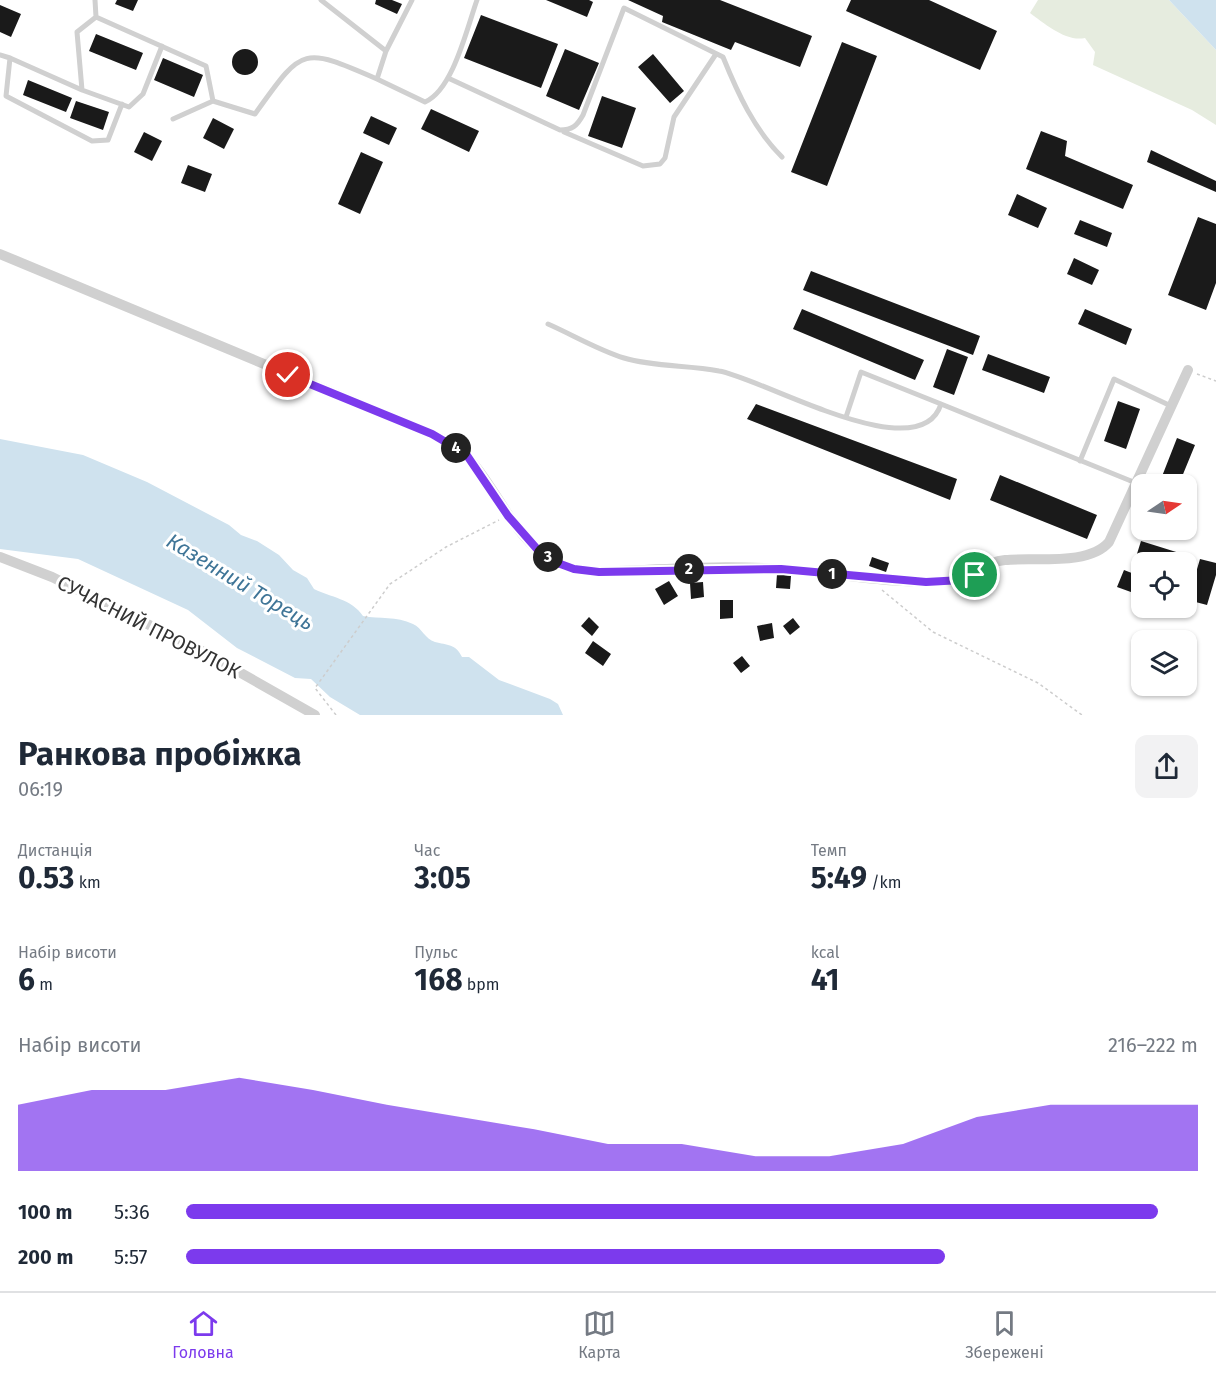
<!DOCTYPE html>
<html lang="uk">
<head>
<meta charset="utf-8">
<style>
  :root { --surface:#fff; --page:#f2f2f3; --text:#1f2937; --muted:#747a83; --line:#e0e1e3; --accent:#7c3aed }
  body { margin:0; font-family:"Fira Sans",sans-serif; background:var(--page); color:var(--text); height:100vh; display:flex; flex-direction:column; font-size:22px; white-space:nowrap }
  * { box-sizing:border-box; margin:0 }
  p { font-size:20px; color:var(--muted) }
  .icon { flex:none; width:33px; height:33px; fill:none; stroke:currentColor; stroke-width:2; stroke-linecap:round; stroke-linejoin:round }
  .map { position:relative; height:715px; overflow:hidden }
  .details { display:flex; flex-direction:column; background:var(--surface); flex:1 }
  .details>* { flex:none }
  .needle { width:39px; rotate:77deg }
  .fabs { position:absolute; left:1131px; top:474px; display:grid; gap:12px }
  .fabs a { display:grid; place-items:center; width:66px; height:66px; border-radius:12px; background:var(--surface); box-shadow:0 2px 4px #0004; font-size:30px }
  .pin { position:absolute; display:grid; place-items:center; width:51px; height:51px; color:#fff; margin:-26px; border:3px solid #fff; border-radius:50%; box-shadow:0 2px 6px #0007 }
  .km { position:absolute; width:30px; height:30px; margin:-15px; border-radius:50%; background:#222; color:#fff; font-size:16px; line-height:30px; text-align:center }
  .round { display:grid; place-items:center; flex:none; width:63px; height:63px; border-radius:12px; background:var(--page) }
  .summary { display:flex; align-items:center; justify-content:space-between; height:102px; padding:0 18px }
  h1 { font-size:33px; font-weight:700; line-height:45px }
  .metrics { display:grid; grid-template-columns:repeat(3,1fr); gap:9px; height:102px; padding:6px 18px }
  .metrics div { display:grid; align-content:center }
  .metrics b { font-size:30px; font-weight:700 }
  .metrics small { font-size:16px; font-weight:400 }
  .metrics p { font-size:16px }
  .chart { height:168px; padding:12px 18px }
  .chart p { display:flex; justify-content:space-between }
  .chart svg { width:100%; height:108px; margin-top:6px; fill:var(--accent); opacity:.7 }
  ul { padding:0 18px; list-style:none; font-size:20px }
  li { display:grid; grid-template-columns:96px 72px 1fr; align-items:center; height:45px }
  li i { height:15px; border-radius:8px; background:var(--accent) }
  .dock { display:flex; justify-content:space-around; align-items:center; height:84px; border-top:2px solid var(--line); background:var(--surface); font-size:16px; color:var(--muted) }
  .dock a { display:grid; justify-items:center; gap:3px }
  .dock .on { color:var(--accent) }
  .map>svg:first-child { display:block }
  .green { fill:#e6ecdf }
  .water { fill:#cfe2ee }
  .building { fill:#1a1a1a }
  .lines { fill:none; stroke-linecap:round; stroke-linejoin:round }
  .path { stroke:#cdcdcd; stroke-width:1.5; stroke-dasharray:3 3; stroke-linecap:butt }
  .lane { stroke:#d0d0d0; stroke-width:5 }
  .street { stroke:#d0d0d0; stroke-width:10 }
  .route-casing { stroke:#fff; stroke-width:12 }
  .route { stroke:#7c3aed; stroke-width:8 }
  .labels { text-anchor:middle; stroke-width:6; stroke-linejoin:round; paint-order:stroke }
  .street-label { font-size:20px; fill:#333; stroke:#fff }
  .water-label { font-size:21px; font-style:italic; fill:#3f7597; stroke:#fff }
</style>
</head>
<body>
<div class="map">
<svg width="1216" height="715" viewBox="0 0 1216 715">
  <rect width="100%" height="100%" fill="#fff"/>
  <path class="green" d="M1038 0H1169L1216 50V125L1192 110 1093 65 1095 52 1085 38C1066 42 1045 24 1030 13Z"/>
  <path class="water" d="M1169 0H1216V50Z
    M0 439 83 455 147 482 229 525 241 535 257 541 279 555 293 570 307 578 314 589C330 597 352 599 363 616 380 619 396 616 413 624 422 628 425 639 435 642 447 645 456 644 462 657H469L499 680 550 699 558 704 563 715H360L330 697 311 679 295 678 237 648 188 610 78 559 0 549Z"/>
  <path class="building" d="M117 0H138L133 11 115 4Z
    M376 0H392L402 4 397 14 375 4Z
    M546 0H589L593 2 587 17Z
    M628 0H720L812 36 800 67 735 42 731 50 662 22 663 16Z
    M851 0H929L997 31 980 70 846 11Z
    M0 5 21 14 11 37 0 32Z
    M481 15 558 44 541 88 464 58Z
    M96 34 143 53 136 70 89 51Z
    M842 42 877 56 827 186 791 172Z
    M565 49 599 63 579 110 546 96Z
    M232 62a13 13 0 1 1 26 0a13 13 0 1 1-26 0Z
    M653 54 684 91 670 103 638 67Z
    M163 58 203 75 194 97 154 80Z
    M28 80 72 98 66 112 23 95Z
    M602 96 636 108 622 148 588 136Z
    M76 101 109 112 103 130 70 118Z
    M431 109 479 131 469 152 421 129Z
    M371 116 397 128 389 145 363 133Z
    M213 118 234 129 224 149 203 138Z
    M1041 131 1067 141 1065 156 1133 185 1123 209 1026 169Z
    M144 132 162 141 152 161 134 152Z
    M1151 150 1216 181V192L1147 162Z
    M361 152 383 162 360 214 338 204Z
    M188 165 212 174 205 192 181 183Z
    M1017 194 1047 208 1038 228 1008 215Z
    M1198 217 1216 224V283L1206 310 1168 295Z
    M1080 220 1112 233 1107 247 1074 234Z
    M1074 258 1099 270 1092 285 1067 274Z
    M811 271 980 336 973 355 803 290Z
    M802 309 924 360 915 380 793 329Z
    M1085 309 1132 329 1126 345 1078 324Z
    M947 349 968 357 954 395 933 387Z
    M988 354 1050 377 1044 393 982 370Z
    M1118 401 1140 409 1126 449 1104 441Z
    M756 404 957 479 950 500 747 419Z
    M1177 438 1195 445 1179 484H1159Z
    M1000 475 1097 515 1087 539 990 500Z
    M1141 541 1189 556 1187 562H1155L1136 557Z
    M872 557 889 563 886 572 869 566Z
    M1200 559 1216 563V575L1207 605 1188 600Z
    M1124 570 1142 577V596L1117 587Z
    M777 574 791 576 790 589 776 588Z
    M669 581 678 596 664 605 655 589Z
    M703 582 704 597 691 599 690 583Z
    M720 600H733V618L720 619Z
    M589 617 599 627 592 636 581 626Z
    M793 618 800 627 790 635 783 626Z
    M772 623 774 638 760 641 757 626Z
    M593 641 611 654 603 666 585 653Z
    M742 656 750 666 741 673 733 663Z"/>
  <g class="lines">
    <path class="path" d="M1197 374 1216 381
      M882 590 933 632 1038 683 1082 715
      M336 715 315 688 390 584 446 547 499 520"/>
    <path class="lane" d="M95 0 96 17
      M321 0 386 51 412 0
      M162 46 143 94 129 107 82 90 77 32 96 17 206 66 213 101 255 114C303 47 301 46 377 79L386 51
      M0 55 10 58
      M448 78 560 130C572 130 577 126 583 115L624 8 723 57C738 94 754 129 782 157
      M377 79 425 102C453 90 467 28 477 0
      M82 90 10 58 6 96 92 141 108 140 122 104
      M173 119 213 101
      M564 132 643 166 660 164 665 158 674 117 716 54
      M548 324C573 335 598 350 624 358 654 367 688 365 719 371 762 378 920 471 941 404L1136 483
      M846 417 861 372 941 404
      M1080 461 1114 379 1171 406"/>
    <path class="street" d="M0 254 432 434C443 440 458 446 467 456 498 489 513 539 555 562 568 569 584 570 599 572 660 569 722 565 782 569 838 573 895 585 951 581 977 579 983 562 1005 560 1035 557 1089 566 1109 542L1188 370
      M0 557 52 577 202 651 315 715"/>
  </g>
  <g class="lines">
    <defs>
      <path id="route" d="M288 375 432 434 466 454 508 516 537 549 555 562 574 569 599 572 781 569 926 582 962 580 975 575"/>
    </defs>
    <use href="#route" class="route-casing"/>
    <use href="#route" class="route"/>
  </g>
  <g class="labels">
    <g class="street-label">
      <text transform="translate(149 627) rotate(27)" y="7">СУЧАСНИЙ ПРОВУЛОК</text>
    </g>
    <g class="water-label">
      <text transform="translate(240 582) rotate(31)" y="7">Казенний Торець</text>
    </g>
  </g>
</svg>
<div class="fabs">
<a><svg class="needle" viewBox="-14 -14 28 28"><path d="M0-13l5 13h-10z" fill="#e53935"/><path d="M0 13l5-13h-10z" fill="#747a83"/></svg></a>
<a><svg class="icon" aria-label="locate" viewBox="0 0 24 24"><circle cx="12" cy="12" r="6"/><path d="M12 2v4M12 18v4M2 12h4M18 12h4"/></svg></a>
<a><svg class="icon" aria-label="layers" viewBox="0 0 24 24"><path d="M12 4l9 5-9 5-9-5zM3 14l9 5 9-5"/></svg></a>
</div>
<div class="pin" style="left:975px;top:575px;background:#1e9e55"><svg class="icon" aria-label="arrive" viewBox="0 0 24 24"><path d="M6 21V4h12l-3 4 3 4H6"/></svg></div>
<div class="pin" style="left:288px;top:375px;background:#d93025"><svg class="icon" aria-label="check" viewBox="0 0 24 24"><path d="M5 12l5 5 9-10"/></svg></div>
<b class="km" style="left:832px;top:574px">1</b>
<b class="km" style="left:689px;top:569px">2</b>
<b class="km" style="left:548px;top:557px">3</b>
<b class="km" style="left:456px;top:448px">4</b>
</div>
<section class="details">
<div class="summary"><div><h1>Ранкова пробіжка</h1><p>06:19</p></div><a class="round"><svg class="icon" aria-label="share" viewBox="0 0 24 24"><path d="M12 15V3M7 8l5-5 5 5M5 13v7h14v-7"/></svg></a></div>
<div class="metrics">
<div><p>Дистанція</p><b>0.53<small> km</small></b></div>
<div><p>Час</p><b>3:05</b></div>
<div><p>Темп</p><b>5:49<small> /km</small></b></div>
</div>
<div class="metrics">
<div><p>Набір висоти</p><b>6<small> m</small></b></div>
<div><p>Пульс</p><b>168<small> bpm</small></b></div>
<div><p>kcal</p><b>41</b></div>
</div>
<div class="chart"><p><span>Набір висоти</span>216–222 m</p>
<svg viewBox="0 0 160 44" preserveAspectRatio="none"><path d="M0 44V17L10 11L20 11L30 6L40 11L50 17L60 22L70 27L80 33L90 33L100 38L110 38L120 33L130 22L140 17L150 17L160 17V44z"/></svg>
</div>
<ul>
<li><b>100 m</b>5:36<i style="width:96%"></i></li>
<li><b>200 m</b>5:57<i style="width:75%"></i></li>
</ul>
</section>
<nav class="dock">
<a class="on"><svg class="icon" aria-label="home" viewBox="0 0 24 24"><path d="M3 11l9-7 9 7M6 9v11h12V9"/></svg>Головна</a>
<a><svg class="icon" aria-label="map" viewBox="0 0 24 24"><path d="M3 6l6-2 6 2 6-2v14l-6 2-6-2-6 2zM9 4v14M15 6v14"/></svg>Карта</a>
<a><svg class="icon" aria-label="saved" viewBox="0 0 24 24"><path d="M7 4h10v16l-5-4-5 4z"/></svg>Збережені</a>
</nav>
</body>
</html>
